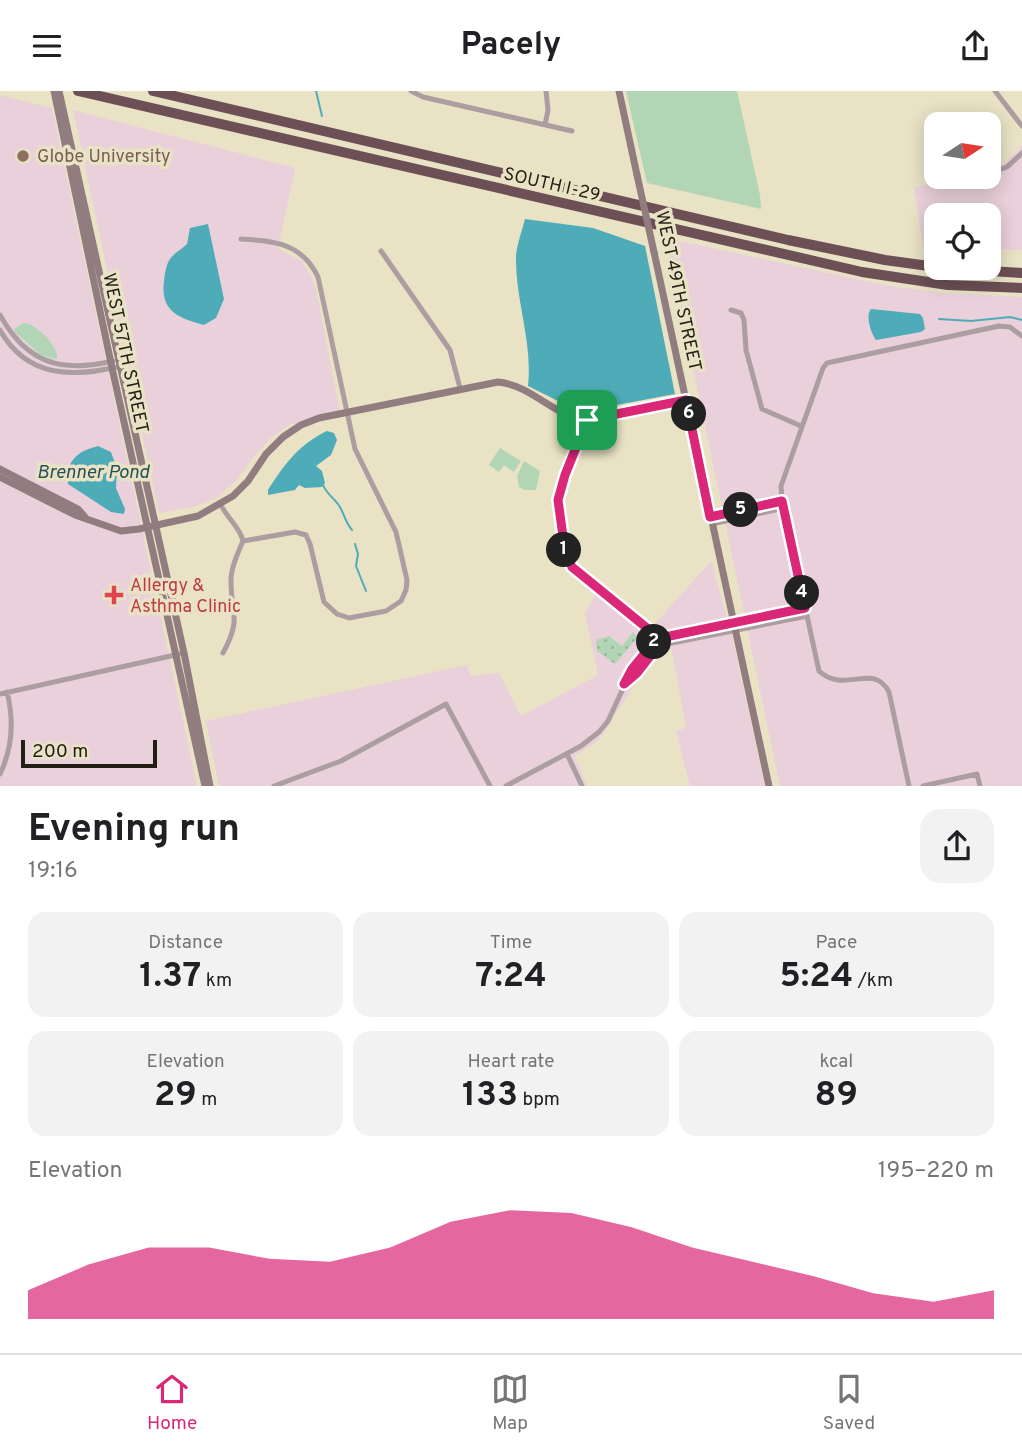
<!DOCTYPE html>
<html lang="en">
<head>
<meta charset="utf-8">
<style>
  :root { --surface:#fff; --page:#f2f2f2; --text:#202124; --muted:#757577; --line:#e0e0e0; --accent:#db2777 }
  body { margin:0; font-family:Overpass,sans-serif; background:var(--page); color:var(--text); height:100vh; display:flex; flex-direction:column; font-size:26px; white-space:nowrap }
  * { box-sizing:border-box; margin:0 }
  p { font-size:23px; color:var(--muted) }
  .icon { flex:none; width:38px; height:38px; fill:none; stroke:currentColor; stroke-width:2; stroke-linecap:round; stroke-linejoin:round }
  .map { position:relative; height:695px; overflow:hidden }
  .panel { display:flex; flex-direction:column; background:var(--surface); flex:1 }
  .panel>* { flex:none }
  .needle { width:46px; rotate:78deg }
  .buttons { position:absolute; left:924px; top:21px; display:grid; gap:14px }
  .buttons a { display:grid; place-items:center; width:77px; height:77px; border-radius:14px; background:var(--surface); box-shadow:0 4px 18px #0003; font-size:35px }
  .scale { position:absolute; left:21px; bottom:18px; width:136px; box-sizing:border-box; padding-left:7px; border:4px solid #211e14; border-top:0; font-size:19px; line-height:24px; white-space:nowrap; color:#211e14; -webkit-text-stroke:5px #e9e2c5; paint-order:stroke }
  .pin { position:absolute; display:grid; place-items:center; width:60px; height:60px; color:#fff; margin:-30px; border-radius:14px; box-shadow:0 4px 10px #0006 }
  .km { position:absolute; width:35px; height:35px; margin:-18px; border-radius:50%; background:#222; color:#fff; font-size:19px; line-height:35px; text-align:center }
  .round { display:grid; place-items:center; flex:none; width:74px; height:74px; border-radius:21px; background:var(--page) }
  .head { display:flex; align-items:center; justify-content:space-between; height:119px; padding:0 28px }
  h1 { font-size:38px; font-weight:700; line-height:52px }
  .figures { display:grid; grid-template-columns:repeat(3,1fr); gap:10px; height:119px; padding:7px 28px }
  .figures div { display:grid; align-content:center; border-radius:18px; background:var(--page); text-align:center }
  .figures b { font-size:35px; font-weight:700 }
  .figures small { font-size:19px; font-weight:400 }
  .figures p { font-size:19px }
  .chart { height:196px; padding:14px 28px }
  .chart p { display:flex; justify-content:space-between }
  .chart svg { width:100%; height:126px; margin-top:7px; fill:var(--accent); opacity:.7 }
  header { display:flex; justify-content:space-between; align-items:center; height:91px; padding:0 28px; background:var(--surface); font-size:32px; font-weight:700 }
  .dock { display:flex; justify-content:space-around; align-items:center; height:98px; border-top:2px solid var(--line); background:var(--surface); font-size:19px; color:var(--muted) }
  .dock a { display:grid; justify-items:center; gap:4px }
  .dock .active { color:var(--accent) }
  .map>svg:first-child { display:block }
  .commercial { fill:#e9d0da }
  .green { fill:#b2d6b5 }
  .park { fill:url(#park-dots) }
  .water { fill:#4eacb8 }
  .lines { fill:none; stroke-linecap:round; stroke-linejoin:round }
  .stream { stroke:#4eacb8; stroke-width:2 }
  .street { stroke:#ab9da0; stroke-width:5 }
  .secondary { stroke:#917c80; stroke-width:7 }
  .highway { stroke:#6c5056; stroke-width:10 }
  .secondary-bridge { stroke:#917c80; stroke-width:7 }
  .route-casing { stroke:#fff; stroke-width:14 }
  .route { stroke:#db2777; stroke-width:9 }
  .education-dot { fill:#8d6e63; stroke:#e9e2c5; stroke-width:2.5 }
  .health-dot { fill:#e0444e; stroke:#e9e2c5; stroke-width:2.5 }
  .labels { text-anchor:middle; stroke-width:7; stroke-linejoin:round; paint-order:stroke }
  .education-label { font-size:18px; fill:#785e54; stroke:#e9e2c5; text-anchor:start }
  .street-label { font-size:18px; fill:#211e14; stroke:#e9e2c5 }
  .health-label { font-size:18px; fill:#be3a42; stroke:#e9e2c5; text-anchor:start }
  .water-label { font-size:19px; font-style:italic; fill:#275157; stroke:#e9e2c5 }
</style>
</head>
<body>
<header><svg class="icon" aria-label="menu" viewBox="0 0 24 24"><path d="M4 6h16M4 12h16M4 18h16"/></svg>Pacely<svg class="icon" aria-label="share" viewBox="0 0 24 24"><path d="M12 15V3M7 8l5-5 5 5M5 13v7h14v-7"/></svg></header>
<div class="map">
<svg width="1022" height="695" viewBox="0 0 1022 695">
  <defs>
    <pattern id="park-dots" width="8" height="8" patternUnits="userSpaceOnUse" patternTransform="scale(1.75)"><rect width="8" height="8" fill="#b2d6b5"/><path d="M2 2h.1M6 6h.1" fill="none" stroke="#99b79b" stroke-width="1.8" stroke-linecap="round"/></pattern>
  </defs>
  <rect width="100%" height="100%" fill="#e9e2c5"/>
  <path class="commercial" d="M0 4 52 17 197 695H0Z
    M73 19 295 77 278 158 302 170 311 185 316 198 340 321 289 334 271 347 254 365 235 391 216 407 196 415 159 422Z
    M1022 54V159L989 158V124H936V155L923 154 914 97 959 86H989V77L1005 72Z
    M666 147 889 195 943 202 1022 206V695H780Z
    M711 470 732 545 765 695H690L676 640 686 637 672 559 666 555 644 579 599 649 575 665 587 695H219L206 630 467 574 471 585 499 582 521 625 598 584 585 522 601 494 652 536Z"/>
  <path class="green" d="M626 0H737L760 104 761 118 647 92Z
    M23 232C36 232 59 255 57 268L41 264 56 269 52 270 27 257 26 254 40 263 15 241 14 238Z
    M500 357 521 370 514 381 504 374 499 381 489 374Z
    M524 370 540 380 536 399H525L519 396 517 385Z"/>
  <path class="park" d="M633 541 638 546 615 573 597 560 596 549 609 545 622 555Z"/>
  <path class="water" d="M525 128 593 137 645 155 675 303 585 320 566 314 528 295C533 251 515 209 516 165 517 153 522 140 525 128Z
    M208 133 224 208 216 227 204 234C178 227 160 220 164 190 165 182 166 174 170 168 174 162 182 158 187 153L190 137Z
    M871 218 920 223 923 227 925 238 921 241 876 249C871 242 865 225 871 218Z
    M327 340 334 342 337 349 331 364 316 375 322 380 325 392 322 396 305 397 299 394 295 399 268 404V399C284 374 299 353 327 340Z
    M98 355 111 361 117 378 116 397 125 418 124 423 111 421 68 393C65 370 78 360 98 355Z"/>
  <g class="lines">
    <path class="stream" d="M316 0 322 25
      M939 228 971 230 1010 226 1022 229
      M323 394C327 404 337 409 341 418 345 426 346 432 352 439
      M355 453 358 463 356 475 366 500"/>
    <path class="street" d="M411 0 423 6 572 40
      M995 0 1022 35
      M545 34 548 19 546 0
      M989 82 1007 76 1022 62
      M959 90 971 86
      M241 148C274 150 302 152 318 186L355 358 396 441 407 489 406 499 401 510 386 520 349 527 337 523 324 511 310 453 306 444 295 441 243 450
      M381 160 450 259 460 297
      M731 219 741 222 744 229 746 259 762 318 801 335
      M0 224C27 273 61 282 113 270
      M0 239C27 287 73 287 121 275
      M587 329 565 385 558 414 566 465 572 476 580 484 658 546 672 552 807 525
      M221 414C227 427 240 436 243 450
      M710 426 782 410
      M712 433 784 417
      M661 545 671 546 805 517
      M223 562C243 525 230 523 231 487 232 473 238 462 243 450
      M627 591 664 548
      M0 603 184 562
      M567 663 582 695
      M0 683C13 656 14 629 7 601
      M977 683 980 695
      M274 695 341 670 446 613 490 695
      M506 695 581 655 599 641 608 630 632 578 659 544
      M909 695 889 601C873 570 845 604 819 580L782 410 781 395 823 277 827 272 999 235 1010 236 1022 245
      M923 695 977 683"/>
    <path class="secondary" d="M54 0 112 277 205 695
      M59 0 184 562 210 695
      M619 0 637 84
      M654 161 769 695
      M0 378 78 418 85 426
      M0 386 75 424 121 440 139 438 198 425 233 405 248 390 266 363 283 346 301 334 319 327 498 291C527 294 546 316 572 326 595 334 660 315 686 309"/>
    <path class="highway" d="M78 0 862 181 948 194 1022 197
      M153 0 788 149 885 169 936 176
      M942 177 1022 182"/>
    <path class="secondary-bridge" d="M637 84 654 161"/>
  </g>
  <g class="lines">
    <defs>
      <path id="route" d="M686 309 710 426 782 410 805 517 665 546 637 582 624 593 632 578 658 546 572 476 565 460 558 409 565 384 587 329Z"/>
    </defs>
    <use href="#route" class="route-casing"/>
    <use href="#route" class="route"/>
  </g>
  <circle class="education-dot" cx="23" cy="65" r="7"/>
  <path class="health-dot" d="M110.5 493.5h7v7h7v7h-7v7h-7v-7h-7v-7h7z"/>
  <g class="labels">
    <g class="education-label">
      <text x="37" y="71">Globe University</text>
    </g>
    <g class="street-label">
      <text transform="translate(552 93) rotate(13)" y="6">SOUTH I-29</text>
      <text transform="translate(679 200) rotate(78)" y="6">WEST 49TH STREET</text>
      <text transform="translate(126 262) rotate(78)" y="6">WEST 57TH STREET</text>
    </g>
    <g class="health-label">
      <text x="130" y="500">Allergy &amp;<tspan x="130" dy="21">Asthma Clinic</tspan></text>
    </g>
    <g class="water-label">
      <text x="93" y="387">Brenner Pond</text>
    </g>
  </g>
</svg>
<div class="buttons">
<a><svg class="needle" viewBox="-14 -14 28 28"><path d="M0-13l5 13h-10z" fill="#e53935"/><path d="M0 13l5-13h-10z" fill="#757577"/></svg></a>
<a><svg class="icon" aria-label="locate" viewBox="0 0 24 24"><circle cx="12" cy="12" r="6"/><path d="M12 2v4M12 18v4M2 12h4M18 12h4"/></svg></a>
</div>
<div class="scale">200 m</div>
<div class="pin" style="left:587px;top:329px;background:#1e9e55"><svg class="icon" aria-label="arrive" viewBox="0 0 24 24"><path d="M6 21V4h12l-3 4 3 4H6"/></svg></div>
<b class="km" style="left:564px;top:459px">1</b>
<b class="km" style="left:654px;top:551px">2</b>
<b class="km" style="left:802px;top:502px">4</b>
<b class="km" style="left:741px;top:419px">5</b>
<b class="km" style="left:689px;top:323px">6</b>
</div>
<section class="panel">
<div class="head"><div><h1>Evening run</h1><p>19:16</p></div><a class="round"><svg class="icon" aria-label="share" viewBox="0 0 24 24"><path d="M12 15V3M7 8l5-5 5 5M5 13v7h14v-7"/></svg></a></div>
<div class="figures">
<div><p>Distance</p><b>1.37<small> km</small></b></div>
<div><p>Time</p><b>7:24</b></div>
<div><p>Pace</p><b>5:24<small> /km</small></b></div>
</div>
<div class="figures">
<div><p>Elevation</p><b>29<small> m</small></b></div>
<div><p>Heart rate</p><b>133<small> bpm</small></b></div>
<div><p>kcal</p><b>89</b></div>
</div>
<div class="chart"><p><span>Elevation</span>195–220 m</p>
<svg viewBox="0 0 160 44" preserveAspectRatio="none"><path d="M0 44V34L10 25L20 19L30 19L40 23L50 24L60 19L70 10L80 6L90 7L100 12L110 19L120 24L130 29L140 35L150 38L160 34V44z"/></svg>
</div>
</section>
<nav class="dock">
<a class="active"><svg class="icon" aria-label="home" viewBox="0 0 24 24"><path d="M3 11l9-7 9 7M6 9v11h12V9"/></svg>Home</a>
<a><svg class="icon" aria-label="map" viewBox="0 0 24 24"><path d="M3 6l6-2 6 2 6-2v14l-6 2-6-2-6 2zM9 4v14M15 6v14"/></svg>Map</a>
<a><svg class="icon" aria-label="saved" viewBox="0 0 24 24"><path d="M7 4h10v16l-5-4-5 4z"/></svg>Saved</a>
</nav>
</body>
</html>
